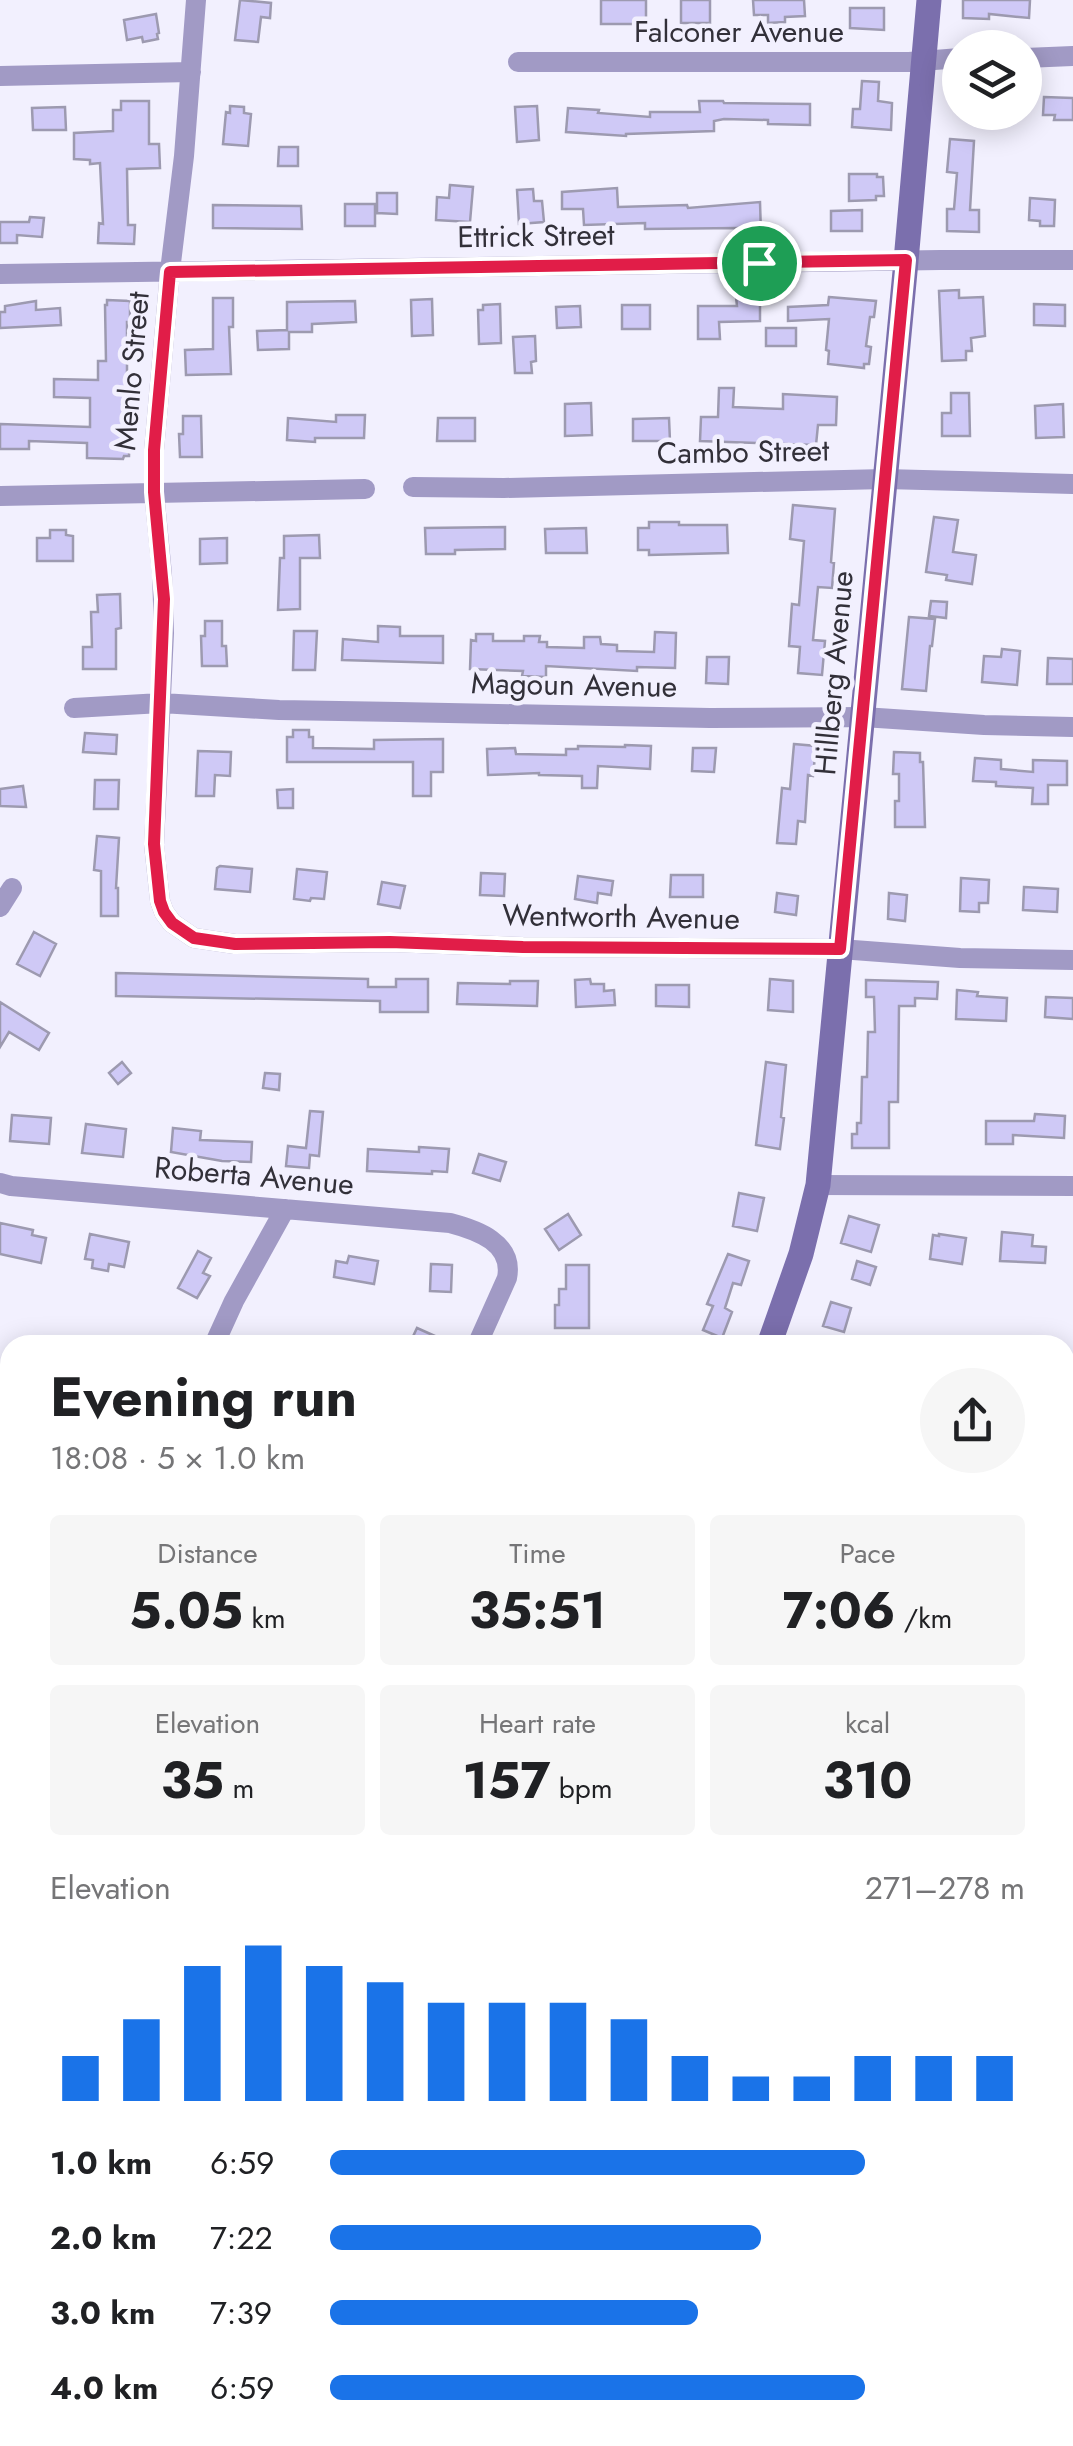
<!DOCTYPE html>
<html lang="en">
<head>
<meta charset="utf-8">
<style>
  :root { --surface:#fff; --page:#f6f6f6; --text:#202124; --muted:#757577; --accent:#1a73e8 }
  body { margin:0; font-family:Jost,sans-serif; background:var(--page); color:var(--text); height:100vh; display:flex; flex-direction:column; font-size:38px; white-space:nowrap }
  * { box-sizing:border-box; margin:0 }
  p { font-size:32px; color:var(--muted) }
  .icon { flex:none; width:55px; height:55px; fill:none; stroke:currentColor; stroke-width:2; stroke-linecap:round; stroke-linejoin:round }
  .map { position:relative; flex:1; overflow:hidden }
  .side { position:absolute; left:0px; top:1335px; width:1075px; height:1112px; display:flex; flex-direction:column; background:var(--surface); border-radius:30px 30px 0 0; box-shadow:0 5px 25px #0003 }
  .side>* { flex:none }
  .buttons { position:absolute; left:942px; top:30px; display:grid; gap:20px }
  .buttons a { display:grid; place-items:center; width:100px; height:100px; border-radius:50%; background:var(--surface); box-shadow:0 5px 25px #0003; font-size:50px }
  .pin { position:absolute; display:grid; place-items:center; width:85px; height:85px; color:#fff; margin:-42px; border:5px solid #fff; border-radius:50%; box-shadow:0 2px 10px #0007 }
  .round { display:grid; place-items:center; flex:none; width:105px; height:105px; border-radius:52px; background:var(--page) }
  .headline { display:flex; align-items:center; justify-content:space-between; height:170px; padding:0 50px }
  h1 { font-size:55px; font-weight:700; line-height:75px }
  .metrics { display:grid; grid-template-columns:repeat(3,1fr); gap:15px; height:170px; padding:10px 50px }
  .metrics div { display:grid; align-content:center; border-radius:10px; background:var(--page); text-align:center }
  .metrics b { font-size:50px; font-weight:700 }
  .metrics small { font-size:28px; font-weight:400 }
  .metrics p { font-size:28px }
  .chart { height:280px; padding:20px 50px }
  .chart p { display:flex; justify-content:space-between }
  .chart svg { width:100%; height:180px; margin-top:10px; stroke:var(--accent); stroke-width:6 }
  ul { padding:0 50px; list-style:none; font-size:32px }
  li { display:grid; grid-template-columns:160px 120px 1fr; align-items:center; height:75px }
  li i { height:25px; border-radius:12px; background:var(--accent) }
  .map>svg:first-child { display:block }
  .built { fill:#e9e5fe }
  .green { fill:#cbdaa3 }
  .lines { fill:none; stroke-linecap:round; stroke-linejoin:round }
  .stream { stroke:#99a76f; stroke-width:5 }
  .building { fill:#cfc9f6; stroke:#9d9ab0; stroke-width:2.5 }
  .lane { stroke:#a19ac5; stroke-width:10 }
  .street { stroke:#a19ac5; stroke-width:20 }
  .secondary { stroke:#7b6fad; stroke-width:25 }
  .route-casing { stroke:#fff; stroke-width:20 }
  .route { stroke:#e11d48; stroke-width:12 }
  .labels { text-anchor:middle; stroke-width:9; stroke-linejoin:round; paint-order:stroke }
  .street-label { font-size:30px; fill:#323039; stroke:#f2f0fe }
</style>
</head>
<body>
<div class="map">
<svg width="1073" height="2446" viewBox="0 0 1073 2446">
  <rect width="100%" height="100%" fill="#f2f0fe"/>
  <path class="built" d="M1069 1535H1073V2052L1065 2049V1544Z"/>
  <path class="green" d="M1073 1765V1835L1065 1827V1769Z
    M0 2059 10 2063V2438H496L493 2446H0Z"/>
  <g class="lines">
    <path class="stream" d="M0 2302 10 2307
      M267 2438 282 2446"/>
  </g>
  <path class="building" d="M240 0 271 3 270 18 261 17 258 42 235 40Z
    M601 0H646V24H601Z
    M681 0H710V23H681Z
    M753 0H804L805 16 785 17V22L768 23V15H754Z
    M963 0H1030L1029 18 989 14V19L963 18Z
    M850 8H884V30L850 28Z
    M156 14 159 33 157 34 158 39 143 42 142 37 127 40 124 20Z
    M862 81 879 82 878 101 892 103 891 130 852 127 853 109H860Z
    M1044 97 1073 98V120H1054L1055 115H1043Z
    M121 101H149V144H159L160 168 127 169 128 225H135L134 244 98 243 99 223 103 224 100 163 90 164V160L74 159V133L113 131V110H121Z
    M699 101H723L724 103 810 104V125L768 124V120L724 119 714 121V131L626 134V136L566 132 568 108 599 110 598 113 650 117V112H700Z
    M230 106 244 107V113L251 114 248 146 223 144 226 112 230 113Z
    M537 106 539 140 517 142 515 107Z
    M65 107 66 130H33L32 108Z
    M950 139 974 141 970 210H979V232L947 231V209H954L957 173 947 172Z
    M279 147H298V166H278Z
    M849 174H877V177H883L884 196H876V200L849 201Z
    M450 185 473 187 470 222 436 220 437 197 449 198Z
    M617 188 618 207 687 205 688 208 760 202 761 234H737V228L645 229V223L584 225 583 209H562V192Z
    M533 189 534 201H542L544 222 519 224 517 190Z
    M377 193H397V214L377 213Z
    M1030 198 1055 200 1054 226H1040V221L1029 220Z
    M345 204H375V226H345Z
    M213 205 301 206 302 229 213 228Z
    M862 210V231H831V211Z
    M30 217 44 218 42 237 17 235V243H0V222H29Z
    M756 289V296H760V321L719 322 720 339H698V306H737L736 297H740V290Z
    M959 290V298L983 297 985 336 971 338 972 351H966V360L942 361 939 291Z
    M829 297 876 301 874 317H870L866 346 871 347 869 364H864V368L828 364 829 351 826 350 829 319 788 321V307L828 305Z
    M213 298H233V327H229L231 374 186 375 185 350 213 349Z
    M432 299 433 335 412 336 411 300Z
    M107 300 130 301V322H127V398H132L133 403H135V418H130L129 456H124L123 459 87 458V443L29 441V449H0V424L90 427V398L54 397V379L98 380V361H106L105 305H107Z
    M36 301V310L60 308 61 325 0 328V312H5V306Z
    M355 301 356 322 312 324V332H289V349L258 350 257 331 287 330V302Z
    M500 304 501 343 479 344 478 310H483V305Z
    M1034 304 1065 305V326L1034 325Z
    M622 305H650V329H622Z
    M580 306 581 327 557 328 556 307Z
    M766 328H796V346H766Z
    M535 336 536 361 531 362 532 373H515L513 337Z
    M719 388H734L733 407 783 409V394L837 397 836 425H818L816 445 700 441 701 417H718Z
    M951 393H969L970 436H942V413H951Z
    M591 403 592 435 565 436V404Z
    M1063 404 1064 437 1036 438 1035 406Z
    M336 415H365L364 438H315V442L287 440 288 418 336 422Z
    M183 416H201L202 457H180L179 434H183Z
    M438 418H475V441H437Z
    M669 418 670 441H633V419Z
    M793 505 835 509 831 562 834 563 832 588 818 587 813 640 825 641 822 675 798 673 800 647 789 646 792 604 799 605 804 541 790 539Z
    M934 517 958 520 953 552 976 555 972 584 946 580 947 575 926 572Z
    M649 522H679V525H727L728 553 649 555V550H638V528H649Z
    M505 527V549L455 550V554H426L425 528Z
    M586 528 587 553H546L545 529Z
    M50 530H66V535L73 536V561H37V538H50Z
    M319 535 320 558H300V609L278 610 280 558H284V536Z
    M227 538V563L200 564V539Z
    M120 594 121 628 116 629V669H83V647H92L91 612H98L97 595Z
    M931 601 947 602 946 618 929 616Z
    M909 617 935 619 932 646H930L926 691 902 689Z
    M205 621H222V646H226L227 666H202L201 636H205Z
    M378 626 400 627V636H443V663L342 660 343 639 378 642Z
    M294 631H317L315 670H293Z
    M655 632 676 633 675 668 637 667V671L546 666V677L522 676 523 671 470 669 471 640 476 641V634H493V641H524V636H540L539 642H547V647L584 648V637H600L601 644 617 645V651L654 652Z
    M1002 649 1020 651 1017 685 982 682 984 656 1001 657Z
    M707 657H729L728 684 706 683Z
    M1048 658 1073 659V684H1047Z
    M293 730H309V737H313V748L374 749V740L443 739V772H431V796H413V762H287V737H293Z
    M85 733 117 735 116 754 83 752Z
    M794 744 816 746 813 776 808 775 805 822 798 821 796 844 777 843 782 788 790 789Z
    M625 745 651 746 650 769 598 766 597 788H582V776L539 775V773L488 775 487 749 515 748 516 754 566 755V749H578V746L625 747Z
    M693 748H716L714 772 692 771Z
    M198 751 231 752 230 776 215 775 214 796H196Z
    M894 752 920 753V762H923L925 827H895V801H899V774H893Z
    M975 758 1001 760V769L1033 772V760L1067 761V785H1048V804H1032L1033 788 996 786V782L973 781Z
    M95 780H119L118 809H94Z
    M23 786 26 807 0 806V789Z
    M293 789V808H278L277 790Z
    M97 836 119 838 116 888H118V916H101V871L94 870Z
    M220 866 252 869 250 892 215 889 217 868Z
    M297 869 327 872 324 899 311 898 310 901 294 899Z
    M481 873 505 874 504 896 480 895Z
    M671 875H703V897H670Z
    M578 876 613 881 611 895 598 893 597 903 575 899Z
    M961 878 989 880 988 903H979V912L960 911Z
    M382 882 405 886 400 908 378 904Z
    M1024 887 1058 889 1057 912 1023 910Z
    M777 893 798 896 796 915 775 912Z
    M889 893 907 895 905 921 888 919Z
    M34 932 56 944 40 976 17 964Z
    M116 973 368 979V987H396V979H428V1012H380V1001L116 996Z
    M590 979 591 984H604V991L614 990 615 1005 576 1007 575 980Z
    M770 979 793 981V1012L768 1010Z
    M866 980 938 982 937 999 915 998V1006H899L898 1102H889V1148H852V1134H857V1123H861L862 1077H867L868 1032H875L874 997H866Z
    M510 981H538L537 1006 457 1004 458 983 510 984Z
    M656 985H689V1007L656 1006Z
    M957 990 978 992 977 996 1007 998 1006 1021 956 1019Z
    M1046 997 1073 998V1019L1045 1017Z
    M0 1002 49 1033 39 1050 9 1032 0 1047Z
    M122 1062 131 1073 118 1084 109 1073Z
    M766 1062 786 1065 781 1117 784 1118 780 1149 756 1145Z
    M265 1073 280 1074 279 1090 263 1088Z
    M310 1111 323 1112 319 1156 310 1155 309 1168 286 1166 288 1146 306 1148Z
    M1035 1114 1065 1116 1064 1138 1013 1135V1144H986V1121H1034Z
    M12 1115 51 1118 49 1144 10 1141Z
    M86 1124 126 1129 123 1157 82 1153Z
    M173 1128 201 1131 200 1140 252 1142 251 1162 222 1161 171 1152Z
    M419 1147 449 1149 447 1172 432 1171V1174L367 1171 368 1149 419 1152Z
    M479 1154 506 1162 500 1181 473 1173Z
    M739 1193 764 1198 757 1231 733 1226Z
    M568 1214 581 1235 559 1250 545 1229Z
    M849 1216 879 1225 871 1252 841 1243Z
    M0 1223 33 1230 32 1235 46 1238 41 1263 0 1254Z
    M1002 1232 1033 1235 1032 1246 1046 1247 1045 1263 1000 1261Z
    M90 1234 129 1242 124 1267 109 1264 108 1271 92 1268 93 1260 85 1259Z
    M939 1234 966 1238 962 1264 930 1259 933 1235 939 1236Z
    M198 1251 211 1258 203 1273 210 1276 197 1298 178 1288Z
    M728 1254 749 1261 741 1285 733 1283 725 1308 732 1312 722 1338 703 1330 713 1306 707 1304Z
    M349 1256 378 1261 374 1284 334 1277 336 1261 347 1263Z
    M857 1261 876 1267 870 1285 852 1279Z
    M431 1264 452 1265 451 1292 430 1291Z
    M566 1265H589V1328H555V1305H559V1289H566Z
    M831 1302 851 1308 844 1332 823 1326Z
    M417 1328 455 1345H409Z"/>
  <g class="lines">
    <path class="lane" d="M1065 2064 1073 2067
      M1065 2090 1073 2085"/>
    <path class="street" d="M196 0 184 156 170 271 154 450V492L162 574 164 633 154 845 160 901 164 912 172 923 194 938 235 944 390 942 523 947 840 949 960 958 1073 960
      M1025 58 1073 56
      M518 62H909L960 58
      M0 76 191 72
      M0 274 940 260H1073
      M413 487 504 488 885 479 1073 484
      M0 496 365 489
      M74 708 161 703 279 710 399 712 710 718 863 717 984 725 1073 727
      M0 907 12 888
      M0 1183 11 1186 450 1223C477 1230 514 1243 507 1278L477 1345
      M818 1185 1073 1186
      M214 1345 234 1301 285 1209
      M1065 1425H1073
      M0 1729 10 1734
      M0 1891 10 1871
      M1065 2287 1073 2264
      M1065 2342 1073 2369
      M654 2446 656 2438
      M872 2446 875 2438"/>
    <path class="secondary" d="M769 1345 801 1254 818 1185 906 261 929 0
      M0 1472 10 1478
      M1065 2233 1073 2240"/>
  </g>
  <g class="lines">
    <defs>
      <path id="route" d="M906 260 840 949 523 947 390 942 235 944 194 938 172 923 164 912 160 901 154 844 164 599 154 492V450L170 272Z"/>
    </defs>
    <use href="#route" class="route-casing"/>
    <use href="#route" class="route"/>
  </g>
  <g class="labels">
    <g class="street-label">
      <text x="739" y="42">Falconer Avenue</text>
      <text transform="translate(536 236) rotate(-1)" y="10">Ettrick Street</text>
      <text transform="translate(132 371) rotate(-85)" y="10">Menlo Street</text>
      <text transform="translate(743 452) rotate(-1)" y="10">Cambo Street</text>
      <text transform="translate(834 673) rotate(-85)" y="10">Hillberg Avenue</text>
      <text transform="translate(574 685) rotate(1)" y="10">Magoun Avenue</text>
      <text transform="translate(621 917) rotate(1)" y="10">Wentworth Avenue</text>
      <text transform="translate(254 1176) rotate(5)" y="10">Roberta Avenue</text>
    </g>
  </g>
</svg>
<div class="buttons">
<a><svg class="icon" aria-label="layers" viewBox="0 0 24 24"><path d="M12 4l9 5-9 5-9-5zM3 14l9 5 9-5"/></svg></a>
</div>
<div class="pin" style="left:759px;top:263px;background:#1e9e55"><svg class="icon" aria-label="arrive" viewBox="0 0 24 24"><path d="M6 21V4h12l-3 4 3 4H6"/></svg></div>
<section class="side">
<div class="headline"><div><h1>Evening run</h1><p>18:08 · 5 × 1.0 km</p></div><a class="round"><svg class="icon" aria-label="share" viewBox="0 0 24 24"><path d="M12 15V3M7 8l5-5 5 5M5 13v7h14v-7"/></svg></a></div>
<div class="metrics">
<div><p>Distance</p><b>5.05<small> km</small></b></div>
<div><p>Time</p><b>35:51</b></div>
<div><p>Pace</p><b>7:06<small> /km</small></b></div>
</div>
<div class="metrics">
<div><p>Elevation</p><b>35<small> m</small></b></div>
<div><p>Heart rate</p><b>157<small> bpm</small></b></div>
<div><p>kcal</p><b>310</b></div>
</div>
<div class="chart"><p><span>Elevation</span>271–278 m</p>
<svg viewBox="0 0 160 44" preserveAspectRatio="none"><path d="M5 44V33M15 44V24M25 44V11M35 44V6M45 44V11M55 44V15M65 44V20M75 44V20M85 44V20M95 44V24M105 44V33M115 44V38M125 44V38M135 44V33M145 44V33M155 44V33"/></svg>
</div>
<ul>
<li><b>1.0 km</b>6:59<i style="width:77%"></i></li>
<li><b>2.0 km</b>7:22<i style="width:62%"></i></li>
<li><b>3.0 km</b>7:39<i style="width:53%"></i></li>
<li><b>4.0 km</b>6:59<i style="width:77%"></i></li>
</ul>
</section>
</div>
</body>
</html>
